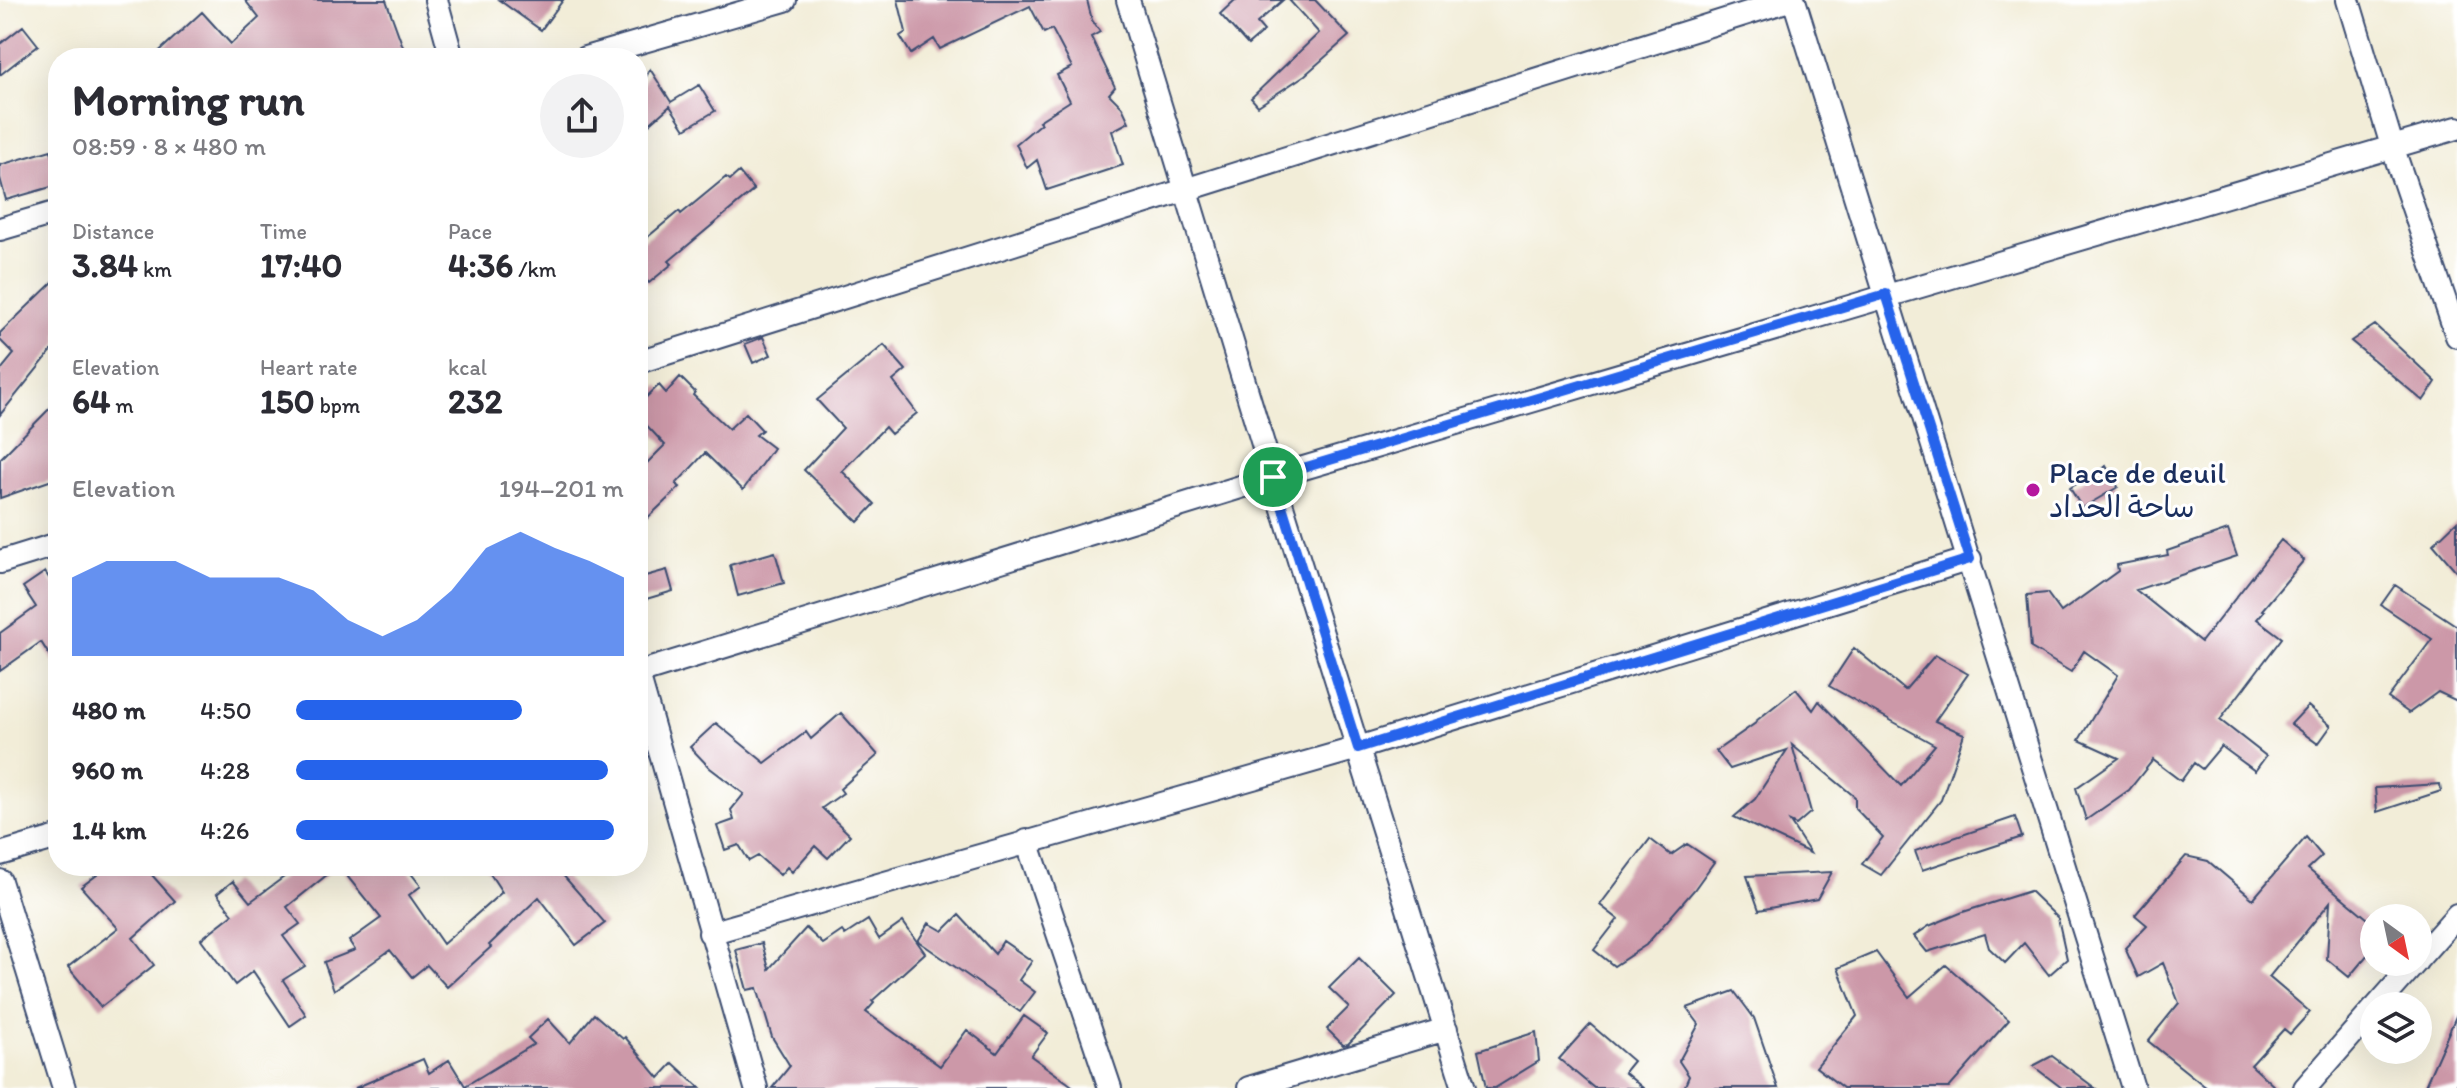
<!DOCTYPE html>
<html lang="en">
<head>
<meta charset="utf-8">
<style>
  :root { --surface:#fff; --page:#f2f2f3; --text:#2b2b33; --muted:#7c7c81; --accent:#2563eb }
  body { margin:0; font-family:Itim,"Playpen Sans Arabic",sans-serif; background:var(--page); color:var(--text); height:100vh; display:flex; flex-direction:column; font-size:30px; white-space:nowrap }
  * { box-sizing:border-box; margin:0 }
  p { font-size:26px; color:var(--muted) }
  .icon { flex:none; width:44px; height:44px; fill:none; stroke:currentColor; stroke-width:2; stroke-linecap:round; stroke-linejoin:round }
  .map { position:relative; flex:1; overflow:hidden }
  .side { position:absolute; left:48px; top:48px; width:600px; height:828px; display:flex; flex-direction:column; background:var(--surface); border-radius:32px; box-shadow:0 8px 32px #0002 }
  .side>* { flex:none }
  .needle { width:52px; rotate:147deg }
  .buttons { position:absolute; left:2360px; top:904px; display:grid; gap:16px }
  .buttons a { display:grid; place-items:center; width:72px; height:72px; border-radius:50%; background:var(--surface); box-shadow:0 8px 32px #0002; font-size:40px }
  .pin { position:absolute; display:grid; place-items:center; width:68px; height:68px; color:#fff; margin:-34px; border:4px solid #fff; border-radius:50%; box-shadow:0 2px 8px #0007 }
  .round { display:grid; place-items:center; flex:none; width:84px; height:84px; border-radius:42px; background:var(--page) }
  .overview { display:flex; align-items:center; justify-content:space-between; height:136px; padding:0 24px }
  h1 { font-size:44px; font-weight:700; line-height:60px }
  .metrics { display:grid; grid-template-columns:repeat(3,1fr); gap:12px; height:136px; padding:8px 24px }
  .metrics div { display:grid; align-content:center }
  .metrics b { font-size:34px; font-weight:700 }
  .metrics small { font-size:22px; font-weight:400 }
  .metrics p { font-size:22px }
  .chart { height:224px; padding:16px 24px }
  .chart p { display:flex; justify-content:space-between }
  .chart svg { width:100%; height:144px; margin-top:8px; fill:var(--accent); opacity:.7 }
  ul { padding:0 24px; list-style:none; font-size:26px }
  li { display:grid; grid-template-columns:128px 96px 1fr; align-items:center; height:60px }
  li i { height:20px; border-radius:10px; background:var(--accent) }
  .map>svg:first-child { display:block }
  .building { fill:#cc98a8 }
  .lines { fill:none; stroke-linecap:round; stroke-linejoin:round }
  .minor-casing { stroke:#3b4c70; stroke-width:26 }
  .minor { stroke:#fff; stroke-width:22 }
  .route-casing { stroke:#fff; stroke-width:16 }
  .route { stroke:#2563eb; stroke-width:10 }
  .poi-dot { fill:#b5179e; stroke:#fff; stroke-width:3 }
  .labels { text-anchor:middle; stroke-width:6; stroke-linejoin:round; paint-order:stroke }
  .poi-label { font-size:30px; fill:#1b2f5e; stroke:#fff; text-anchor:start }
</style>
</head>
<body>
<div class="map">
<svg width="2457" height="1088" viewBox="0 0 2457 1088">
  <rect width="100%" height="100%" fill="#fff"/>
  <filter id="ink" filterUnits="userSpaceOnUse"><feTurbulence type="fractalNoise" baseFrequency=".0125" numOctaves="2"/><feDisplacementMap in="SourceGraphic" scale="16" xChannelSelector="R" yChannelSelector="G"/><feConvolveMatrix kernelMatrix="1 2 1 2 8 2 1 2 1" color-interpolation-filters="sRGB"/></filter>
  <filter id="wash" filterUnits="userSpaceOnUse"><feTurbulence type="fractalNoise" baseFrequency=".006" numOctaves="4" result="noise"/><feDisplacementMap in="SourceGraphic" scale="32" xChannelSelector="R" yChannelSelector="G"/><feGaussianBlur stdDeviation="1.8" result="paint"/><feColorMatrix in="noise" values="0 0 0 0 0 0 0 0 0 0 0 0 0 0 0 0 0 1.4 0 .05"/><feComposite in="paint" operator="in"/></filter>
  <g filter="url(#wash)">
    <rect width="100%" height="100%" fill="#f2edd8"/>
    <g id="blocks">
      <path class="building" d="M245 0H386L407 58H152L202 12 231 44 259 18Z
        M499 0H563L541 30Z
        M898 0H1087L1092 20 1100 32 1091 37 1115 87 1109 94 1122 107 1129 122 1112 131 1123 165 1047 190 1037 160 1027 168 1016 144 1041 123 1039 121 1070 101 1057 75 1072 67 1052 29 1044 33 1030 6 940 49 934 39 911 54 900 36 906 32Z
        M1235 0H1283L1257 23 1264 31 1248 45 1220 14Z
        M1289 0H1315L1349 36 1305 75 1258 106 1251 98 1319 33Z
        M23 26 38 45 0 75V44Z
        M650 69 671 102 699 85 715 111 685 129 670 106 638 134V93Z
        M51 150 58 175V185L6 200 0 178V165Z
        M739 172 754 190 669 261 672 264 649 283 638 272V245L679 211 681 214 726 177 730 180Z
        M58 277V343L0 415V371L14 354 0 340V333Z
        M2375 325 2436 382 2423 401 2351 341Z
        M763 337 771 355 753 363 745 344Z
        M884 345 906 370 893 381 917 413 891 434 885 427 842 471 875 504 858 522 804 470 843 428 817 400Z
        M680 377 695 392 693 395 729 429 746 413 762 430 756 435 773 448 743 490 705 453 676 484 680 487 638 527V472L665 445 638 416V405L659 385 666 393Z
        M58 400V478L0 498V459Z
        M2106 466 2118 487 2082 508 2070 488Z
        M2457 521V572L2433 544Z
        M2228 530 2237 556 2136 590 2201 642 2281 540 2304 560 2262 610 2264 611 2257 619 2282 638 2220 720 2266 756 2255 771 2221 746 2202 769 2194 763 2181 781 2153 760 2129 790 2086 820 2076 788 2119 758 2079 740 2118 675 2084 651 2071 672 2031 648 2027 595 2047 593 2061 612 2118 571 2117 565 2168 555 2167 551Z
        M775 552 784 583 738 596 730 565Z
        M667 570 673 591 643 600 638 578Z
        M45 572 58 591V669L41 642 0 671V633L36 607 23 587Z
        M2395 585 2457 626V701L2438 692 2409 713 2388 698 2432 639 2381 605Z
        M1854 648 1905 690 1935 655 1968 674 1935 721 1964 734 1941 800 1881 875 1862 864 1883 837 1855 808V797L1792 745 1811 812 1796 825 1790 822 1810 853 1734 817 1755 799 1787 750 1730 769 1716 751 1757 722 1756 721 1796 689 1813 710 1819 701 1901 786 1935 745 1829 686Z
        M2308 706 2331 726 2318 744 2291 724Z
        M841 713 878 755 840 789 843 793 822 808 850 835 828 858 815 846 792 872 787 867 780 875 758 856 749 861 739 845 725 850 717 826 734 820 731 810 744 794 710 768 690 747 716 723 765 763 806 732 811 739Z
        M2440 784 2441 791 2377 812 2375 788Z
        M2015 817 2022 837 1922 870 1915 851Z
        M2306 837 2322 856 2308 869 2374 924V947L2349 977 2327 959 2330 902 2269 977 2310 1012 2290 1034 2284 1029 2251 1065 2276 1088H2207L2148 1041 2179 1003 2163 963 2138 977 2125 948 2147 925 2135 915 2186 856 2208 861 2253 899Z
        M1650 839 1671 855 1687 844 1714 862 1694 890 1646 945 1614 966 1594 950 1618 919 1600 905Z
        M109 866H144L175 901 133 938 154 965 101 1007 68 967 118 928 81 887Z
        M299 866H338L287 907 300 924 283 936 305 966 283 980 306 1015 290 1026 253 971 235 985 201 939 233 914 217 894 233 881 250 902Z
        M339 866H405L421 886 409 895 443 944 502 892 485 866H555L605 923 576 945 539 897 489 945 491 947 447 987 427 965 412 977 390 950 334 990 324 962 355 950 349 941 381 918Z
        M1832 872 1817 899 1759 910 1747 876Z
        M2030 891 2058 918 2067 959 2049 975 2024 943 2005 963 1989 948 1985 934 1927 952 1914 936 1929 926 1963 912Z
        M959 915 995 954 1003 941 1032 961 1019 980 1035 992 1020 1012 918 941 929 923 943 931Z
        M868 920 879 939 903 922 925 953 872 1001 874 1003 866 1012 940 1066 967 1030 997 1053 1024 1016 1048 1033 1031 1056 1075 1088H772L790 1066 772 1037 757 988 747 990 736 950 762 943 769 969 806 928 823 944 842 931 845 935Z
        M1876 952 1909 997 1946 965 2009 1020 1949 1088H1843L1816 1067 1857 1016 1838 968Z
        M1359 958 1396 995 1348 1044 1343 1045 1327 1029 1349 1007 1329 988Z
        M1734 991 1754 1018 1778 1088H1684L1689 1076 1679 1061 1699 1024 1687 1008Z
        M594 1014 623 1039 625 1037 659 1078 673 1063 700 1088H355L423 1059 429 1073 449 1060 465 1086 534 1044 528 1038 548 1019 570 1043Z
        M2457 1014V1088H2424Z
        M1590 1024 1633 1061 1624 1072 1643 1088H1594L1559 1059Z
        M1536 1032 1539 1061 1495 1088H1486L1478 1051Z
        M2052 1056 2095 1088H2062L2033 1066Z"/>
    </g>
  </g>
  <g filter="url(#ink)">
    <use href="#blocks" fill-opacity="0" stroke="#3b4c70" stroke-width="2"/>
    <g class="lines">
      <defs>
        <path id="minor" d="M436 0 452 58
          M1128 0 1273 477 1464 1088
          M1794 0 2133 1088
          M2348 0 2393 149 2457 336
          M585 58 785 0
          M0 229 58 212
          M638 362 1789 0
          M0 562 58 544
          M638 673 1273 477 2457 128
          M638 674 756 1088
          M1027 841 1110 1088
          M0 854 58 837
          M0 881 64 1088
          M710 933 1358 748 1970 559
          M2418 959 2457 915
          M2377 1006 2416 962
          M1249 1088 1446 1029
          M2305 1088 2374 1009"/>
      </defs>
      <use href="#minor" class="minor-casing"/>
      <use href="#minor" class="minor"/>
    </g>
  </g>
  <g class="lines" filter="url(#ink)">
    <defs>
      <path id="route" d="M1886 294 1970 559 1358 748 1273 477Z"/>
    </defs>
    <use href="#route" class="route-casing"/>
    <use href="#route" class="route"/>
  </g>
  <circle class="poi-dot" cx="2033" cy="490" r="8"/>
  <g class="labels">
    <g class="poi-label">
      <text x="2049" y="483">Place de deuil<tspan x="2049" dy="34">ساحة الحداد</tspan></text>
    </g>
  </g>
</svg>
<div class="buttons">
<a><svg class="needle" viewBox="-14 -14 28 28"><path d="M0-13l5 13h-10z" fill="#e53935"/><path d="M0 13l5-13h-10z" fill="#7c7c81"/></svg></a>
<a><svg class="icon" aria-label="layers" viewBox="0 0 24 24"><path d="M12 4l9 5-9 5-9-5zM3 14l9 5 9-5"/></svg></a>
</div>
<div class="pin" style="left:1273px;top:477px;background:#1e9e55"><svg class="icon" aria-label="arrive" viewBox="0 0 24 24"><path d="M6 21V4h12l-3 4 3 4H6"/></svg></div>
<section class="side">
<div class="overview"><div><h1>Morning run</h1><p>08:59 · 8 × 480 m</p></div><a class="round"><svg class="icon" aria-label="share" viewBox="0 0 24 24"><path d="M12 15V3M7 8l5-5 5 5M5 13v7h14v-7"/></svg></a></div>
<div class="metrics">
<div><p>Distance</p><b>3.84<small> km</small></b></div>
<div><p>Time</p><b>17:40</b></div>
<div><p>Pace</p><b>4:36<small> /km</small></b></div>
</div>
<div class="metrics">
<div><p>Elevation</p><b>64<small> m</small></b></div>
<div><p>Heart rate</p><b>150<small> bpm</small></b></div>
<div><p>kcal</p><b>232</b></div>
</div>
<div class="chart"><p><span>Elevation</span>194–201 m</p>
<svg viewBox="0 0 160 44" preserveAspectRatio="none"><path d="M0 44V20L10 15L20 15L30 15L40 20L50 20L60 20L70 24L80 33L90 38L100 33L110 24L120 11L130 6L140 11L150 15L160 20V44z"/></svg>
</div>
<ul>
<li><b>480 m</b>4:50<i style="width:69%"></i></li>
<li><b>960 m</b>4:28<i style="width:95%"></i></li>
<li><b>1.4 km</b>4:26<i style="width:97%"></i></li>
</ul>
</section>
</div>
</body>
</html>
